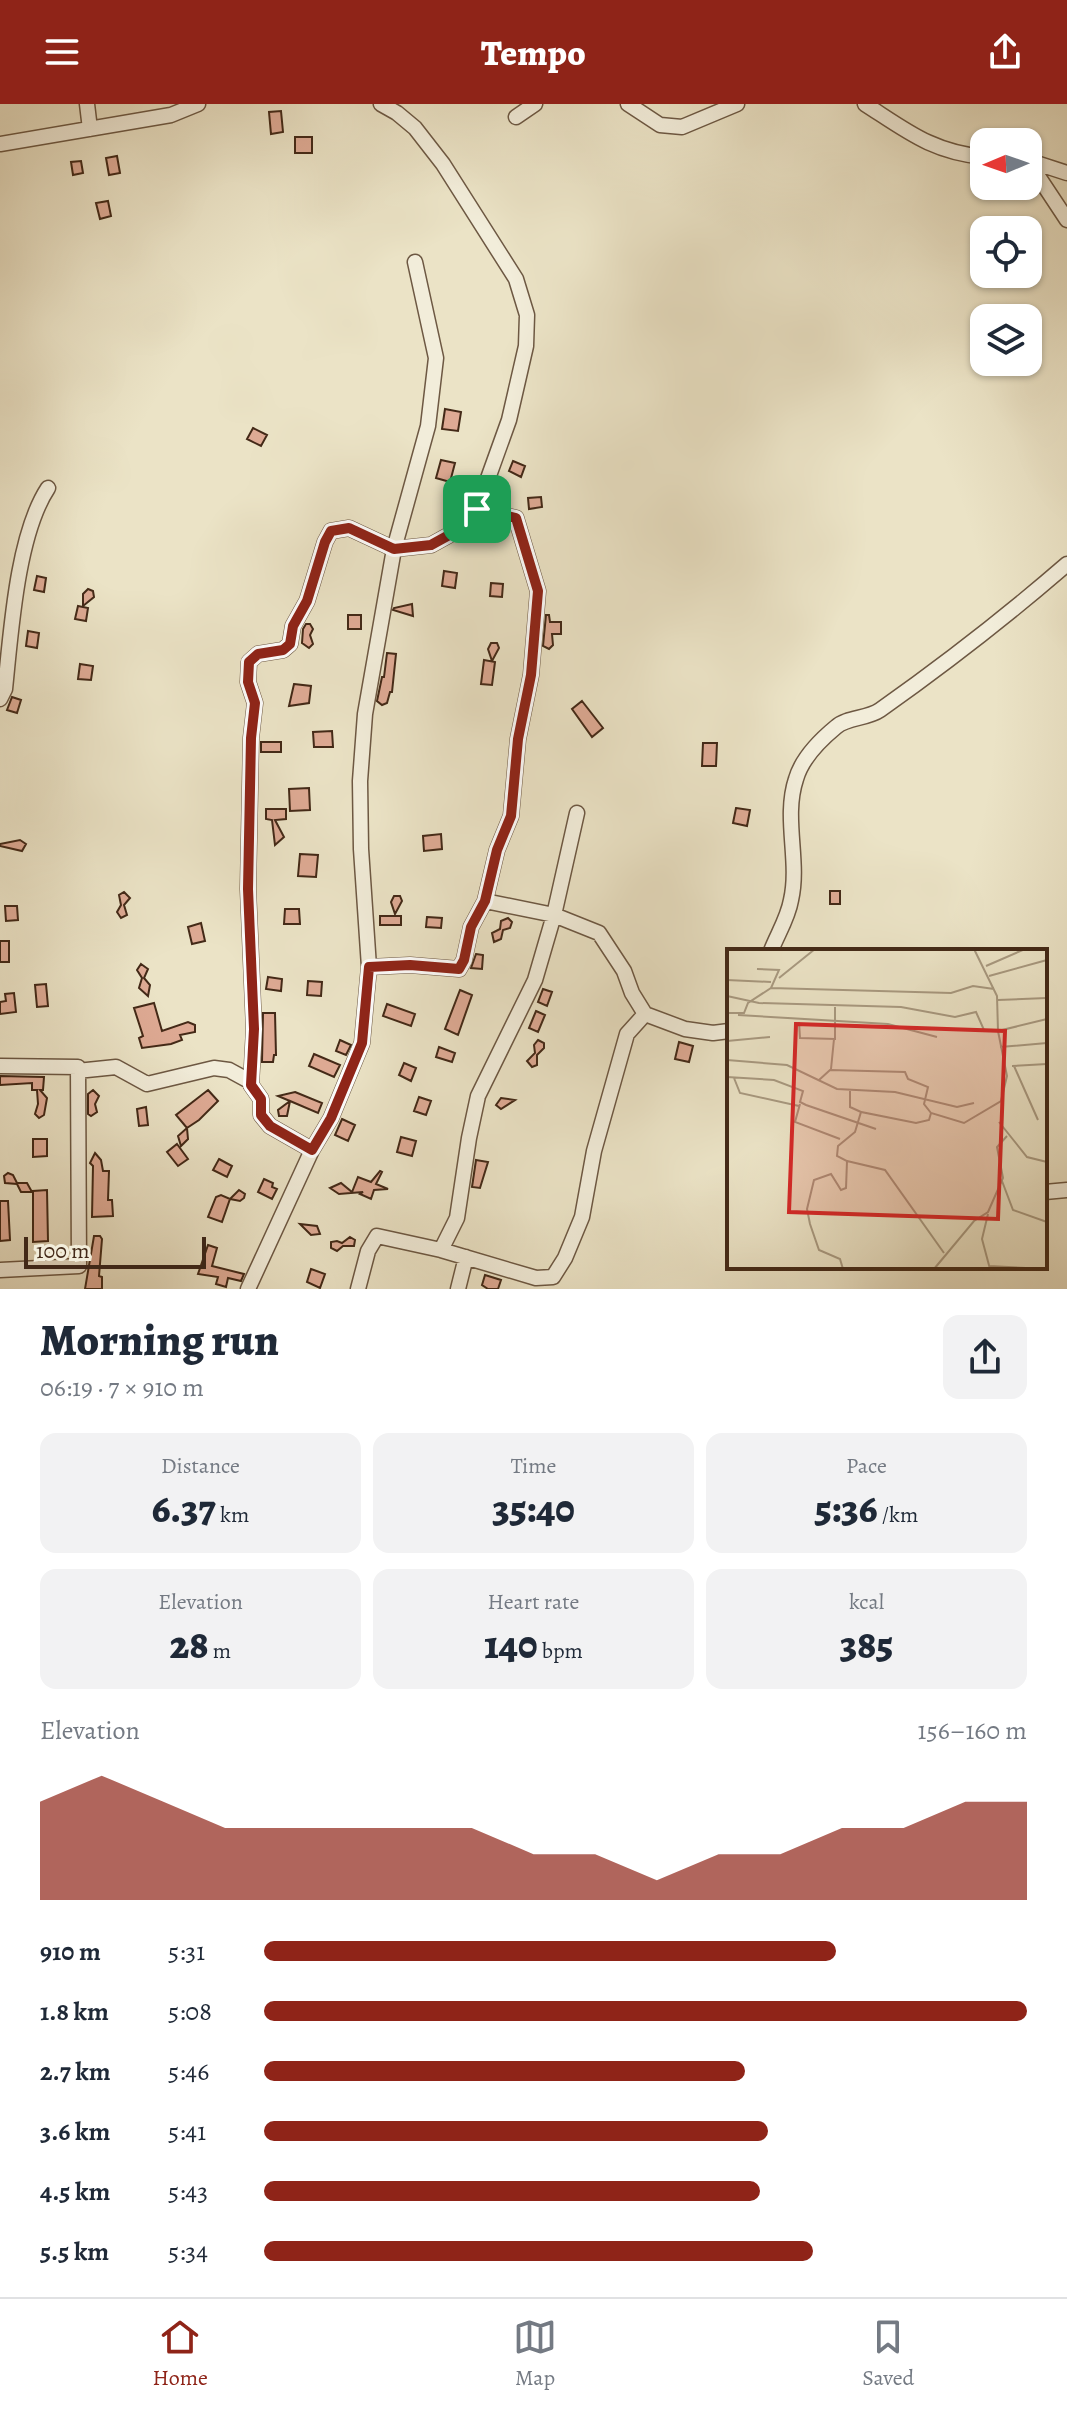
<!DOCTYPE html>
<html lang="en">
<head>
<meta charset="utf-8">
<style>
  :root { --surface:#fff; --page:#f2f2f3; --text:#1f2937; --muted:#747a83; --line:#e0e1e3; --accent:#8f2418 }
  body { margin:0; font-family:Alegreya,serif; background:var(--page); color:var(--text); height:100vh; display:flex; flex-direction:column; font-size:30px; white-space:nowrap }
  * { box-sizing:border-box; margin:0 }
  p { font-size:26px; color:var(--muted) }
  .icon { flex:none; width:44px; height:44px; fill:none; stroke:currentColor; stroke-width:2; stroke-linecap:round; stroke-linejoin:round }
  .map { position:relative; height:1185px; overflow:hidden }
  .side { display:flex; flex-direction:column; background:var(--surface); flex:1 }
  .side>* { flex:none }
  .needle { width:52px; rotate:268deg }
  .tools { position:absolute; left:970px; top:24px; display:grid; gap:16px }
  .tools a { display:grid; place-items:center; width:72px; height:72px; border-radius:16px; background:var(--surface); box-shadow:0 2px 6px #0004; font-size:40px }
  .scale { position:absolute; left:24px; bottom:20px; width:182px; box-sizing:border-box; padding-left:8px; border:4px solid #432917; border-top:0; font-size:22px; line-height:28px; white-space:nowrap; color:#432917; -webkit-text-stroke:6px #f2edda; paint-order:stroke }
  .pin { position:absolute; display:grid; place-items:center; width:68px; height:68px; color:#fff; margin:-34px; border-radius:16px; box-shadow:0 4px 12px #0006 }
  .round { display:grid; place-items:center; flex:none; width:84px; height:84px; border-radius:16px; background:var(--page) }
  .summary { display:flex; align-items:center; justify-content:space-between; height:136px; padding:0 40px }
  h1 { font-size:44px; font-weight:800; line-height:60px }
  .figures { display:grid; grid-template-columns:repeat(3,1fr); gap:12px; height:136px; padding:8px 40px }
  .figures div { display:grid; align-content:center; border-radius:16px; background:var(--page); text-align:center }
  .figures b { font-size:40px; font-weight:800 }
  .figures small { font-size:22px; font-weight:400 }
  .figures p { font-size:22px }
  .chart { height:224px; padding:16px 40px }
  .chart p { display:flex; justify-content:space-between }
  .chart svg { width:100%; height:144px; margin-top:8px; fill:var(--accent); opacity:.7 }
  ul { padding:0 40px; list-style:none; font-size:26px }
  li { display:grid; grid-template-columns:128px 96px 1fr; align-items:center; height:60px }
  li i { height:20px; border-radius:10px; background:var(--accent) }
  header { display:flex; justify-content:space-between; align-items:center; height:104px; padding:0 40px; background:var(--accent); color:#fff; font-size:36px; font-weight:800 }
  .tab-bar { display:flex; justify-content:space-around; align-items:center; height:112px; border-top:2px solid var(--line); background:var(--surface); font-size:22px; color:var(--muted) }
  .tab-bar a { display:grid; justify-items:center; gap:4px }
  .tab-bar .current { color:var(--accent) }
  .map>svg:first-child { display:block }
  .building { fill:#deaa94; stroke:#432917; stroke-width:2 }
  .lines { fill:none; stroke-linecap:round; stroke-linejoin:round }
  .street-casing { stroke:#6d5843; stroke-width:17 }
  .street { stroke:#f2edda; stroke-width:14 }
  .route-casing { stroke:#fff; stroke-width:16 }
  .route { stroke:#8f2418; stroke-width:10 }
  .inset-road { fill:none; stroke:#a89980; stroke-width:2 }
  .view { fill:#d62828; fill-opacity:0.15; stroke:#d62828; stroke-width:4 }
  .inset-edge { fill:none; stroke:#432917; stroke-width:4 }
</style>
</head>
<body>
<header><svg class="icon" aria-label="menu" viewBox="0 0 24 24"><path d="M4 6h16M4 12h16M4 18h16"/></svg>Tempo<svg class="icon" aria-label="share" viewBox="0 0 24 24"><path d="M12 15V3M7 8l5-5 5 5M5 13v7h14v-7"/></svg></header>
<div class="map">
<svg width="1067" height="1185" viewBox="0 0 1067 1185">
  <rect width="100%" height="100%" fill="#ebe3c6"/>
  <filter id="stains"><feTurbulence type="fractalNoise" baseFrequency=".0025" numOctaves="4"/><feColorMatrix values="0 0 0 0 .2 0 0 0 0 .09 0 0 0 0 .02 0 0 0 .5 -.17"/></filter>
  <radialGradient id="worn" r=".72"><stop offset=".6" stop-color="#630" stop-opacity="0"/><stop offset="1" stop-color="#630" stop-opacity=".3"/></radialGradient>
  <path class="building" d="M281 7 283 28 271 30 269 8Z
    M295 33H312V49H295Z
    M117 52 120 69 109 71 106 54Z
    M81 57 83 69 73 71 71 58Z
    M108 97 111 112 100 115 96 99Z
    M445 305 461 308 458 327 442 325Z
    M253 324 267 331 261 342 247 335Z
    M441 356 455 359 450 378 436 374Z
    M513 357 525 362 521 373 509 367Z
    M541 393 542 403 529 405 528 394Z
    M444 467 457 469 455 484 442 482Z
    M37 472 46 474 44 488 34 486Z
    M491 479 503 480 502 493 490 492Z
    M88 485 93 487 94 493 83 502V490Z
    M412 500 413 512 393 506 394 504Z
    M78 502 88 504 86 517 75 515Z
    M348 511H361V525H348Z
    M546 511H549L550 518H561V530H552L553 541 549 545 543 542Z
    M306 520H310L313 525 310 531 313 540 309 544 302 539 303 525Z
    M28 527 39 529 37 544 26 542Z
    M491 539H497L499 544 492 557 488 545Z
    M387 549 396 550 392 588H390L387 599 382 601 377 597 382 573H384Z
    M484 556 495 558 492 581 481 580Z
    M80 560 93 562 91 576 78 575Z
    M294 580 311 582 309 599 289 602Z
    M12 593 21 596 17 609 7 606Z
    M582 597 603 624 592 633 572 605Z
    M332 627 333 643H314L313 628Z
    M261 638H281V648H261Z
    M703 639H717L716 662H702Z
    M309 684 310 706 290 707 289 685Z
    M736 704 750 706 747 722 733 719Z
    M266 705H286V715L275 716 284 733 275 741 272 716 266 715Z
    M441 730 442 745 424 747 423 732Z
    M20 736 26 740 22 747 0 742V740Z
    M300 750 318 751 316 773 298 772Z
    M830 787H840V800H830Z
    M124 788 130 794 124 801 127 811 121 814 117 808 121 801 119 791Z
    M394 792H400L402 797 395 810 391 798Z
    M5 802H17L18 816 6 817Z
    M285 805H299L300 820H284Z
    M380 812H401V821H380Z
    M427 813 442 814 441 824 426 823Z
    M508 814 512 818 510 824 503 826 501 835 494 838 492 829 500 825 501 817Z
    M201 819 205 837 192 840 188 823Z
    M0 837H9V858H0Z
    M476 850 483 851 482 865 471 864Z
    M141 860 148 865 144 874 150 881 148 892 139 884 142 874 137 866Z
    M268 873 282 875 281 887 266 885Z
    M308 877 322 878 321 892 307 891Z
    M46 880 48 902 37 903 35 881Z
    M543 885 552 888 547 902 538 898Z
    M460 886 472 891 458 931 445 925Z
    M14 889 16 908 0 910V898L6 897 5 890Z
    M154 899 162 927 188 918 195 921V928L180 931 182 936 171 940 142 944 139 934 143 932 134 904Z
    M387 900 415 910 411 922 383 912Z
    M536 907 545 911 538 928 529 924Z
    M263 909H275L276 951H274L273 958H262Z
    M340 936 351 941 346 951 336 947Z
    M538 936 544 939V944L537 951V961L532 963 527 957 535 949 534 941Z
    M679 938 693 942 689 958 675 955Z
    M439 943 455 949 452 958 436 953Z
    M314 950 340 961 334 973 309 962Z
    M404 959 416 964 411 977 399 971Z
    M0 972 44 973 43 986H40L47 994 44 1011 39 1014 35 1010 38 1000 37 986H32V979L0 981Z
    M93 986 99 992 95 1000 97 1008 91 1012 88 1010V990Z
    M208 986 218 997 199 1016 187 1024 188 1035 181 1042 178 1032 187 1024 176 1011Z
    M295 988 322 999 318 1009 290 997 287 1012H279L278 1006 290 997 278 992Z
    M419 993 431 997 426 1011 414 1007Z
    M501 994 515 996 501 1005 496 1001Z
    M146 1003 148 1021 139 1022 137 1005Z
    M342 1015 355 1021 348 1037 335 1031Z
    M401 1033 416 1037 412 1052 397 1048Z
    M33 1035H47V1052L33 1053Z
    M177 1040 188 1055 178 1062 167 1048Z
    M95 1049 101 1056 103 1067H109L108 1096H112L113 1112 92 1113 93 1062 90 1059Z
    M219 1055 232 1062 227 1073 213 1066Z
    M476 1056 488 1058 480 1084 472 1083Z
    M380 1067 382 1068 376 1080 388 1085 374 1086 371 1095 360 1090 363 1088 339 1090 330 1084 341 1079 352 1088 358 1073 371 1078Z
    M8 1069 13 1071 17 1079H27L32 1088H21L17 1080 5 1079 4 1072Z
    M264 1075 273 1079 272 1083 277 1085 272 1095 258 1088Z
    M47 1086 48 1137 33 1138V1087Z
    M239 1086 245 1090 244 1094 240 1097 230 1095 222 1118 208 1113 216 1093 221 1091 230 1095Z
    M0 1097H8L10 1136 0 1137Z
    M300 1120 317 1122 320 1130 311 1131Z
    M94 1132H100L102 1135 99 1172 102 1173V1185H85Z
    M350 1133 355 1136 354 1142H343L337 1147 331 1144V1138L337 1137 342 1139Z
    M208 1141 217 1144 212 1162 244 1170 241 1177 228 1174 226 1183 216 1180 218 1173 198 1170Z
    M311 1165 325 1170 320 1184 307 1178Z
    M485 1171 501 1176 498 1185H488L482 1181Z"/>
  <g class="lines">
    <defs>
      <path id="street" d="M87 0 90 25
        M628 0 660 21 682 23 737 0
        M865 0C907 27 932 48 984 53
        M516 13 535 0
        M0 40 171 11 198 0
        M1028 57 1067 116
        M1030 57 1067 69
        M477 405 516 414 538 487 531 571 518 635 511 712 497 746 485 797 554 811 599 829 624 867 632 889 645 910 685 925 713 929 729 927
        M0 595 5 585C11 528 17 431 48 384
        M771 847C777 831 788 814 791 796 800 757 783 714 796 675 802 654 819 637 836 623 847 613 867 615 880 606 945 560 1007 512 1067 460
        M369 863 410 861 459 865 464 856 471 823 485 797
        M0 962 78 963 79 1162 0 1166
        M77 967 116 963 147 980 214 964 229 966 251 978
        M312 1046 270 1022 261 1011V995L251 981 254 925 248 785 251 634 255 599 248 578 249 558 258 550 283 546 290 540 293 522 307 497 325 438 331 427 349 424 394 445 431 441 460 425 477 405 509 316 526 242 527 211 516 175 443 60 415 24 397 9 381 0
        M1045 1088 1067 1086
        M441 1146 536 1174 553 1173 565 1154 582 1113 594 1047 627 930 645 910
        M248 1185 312 1046 331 1014 362 939 369 863 361 745 360 677 365 610 394 445 428 322 436 254 415 158
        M358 1185 368 1147 377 1132 441 1146 457 1114 469 1034 478 992 535 876 554 811 577 709
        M458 1185 466 1153"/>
    </defs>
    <use href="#street" class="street-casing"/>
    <use href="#street" class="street"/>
  </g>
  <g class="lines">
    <defs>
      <path id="route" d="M477 405 516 414 538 487 531 571 518 635 511 712 497 746 485 797 471 823 464 856 459 865 410 861 369 863 362 939 331 1014 312 1046 270 1022 261 1011V995L251 981 254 925 248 785 251 634 255 599 248 578 249 558 258 550 283 546 290 540 293 522 307 497 325 438 331 427 349 424 394 445 431 441 460 425Z"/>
    </defs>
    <use href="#route" class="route-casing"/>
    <use href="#route" class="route"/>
  </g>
  <g transform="translate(727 845)">
    <rect width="320" height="320" fill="#ebe3c6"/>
    <path class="inset-road" d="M247 0 270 47 271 82 320 70M259 17 298 0M30 20 52 21 44 39M262 27 320 11M52 29 88 0M0 31 44 33M0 47 32 54 174 58 228 68 249 63 257 81 271 82 280 127 274 152 237 174 204 164 197 155 201 138 181 130 178 123 103 121 92 131M271 51 320 49M0 64H17L21 54 44 39 224 44 246 37 267 40M11 66 161 75 210 88M72 73 73 89 108 90V58M0 92 43 88M273 98 320 94M0 111 60 116 110 140 168 143 230 158 247 154M285 117 320 115M287 117 311 171M104 120 107 90M0 128 47 131 76 142 73 153 79 156 149 180M7 129 13 144 72 157M123 142V158L134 163M73 155 68 173 113 190M272 173 300 208 320 213M120 212 158 221 217 304M275 232 286 261 320 273M261 265 255 290 263 320M262 317 319 320M116 320 113 310 92 301 83 275 80 260 87 231 104 225 114 241 119 239 120 212 110 207 111 197 128 183 134 163 189 174 202 171 204 164M140 320H165M207 320 247 272 261 263 276 229 270 198 280 187"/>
    <path class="view" d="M69 75 278 82 271 270 62 263Z"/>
    <rect width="320" height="320" class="inset-edge"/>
  </g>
  <rect width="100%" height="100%" filter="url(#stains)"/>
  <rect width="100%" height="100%" fill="url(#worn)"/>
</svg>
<div class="tools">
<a><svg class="needle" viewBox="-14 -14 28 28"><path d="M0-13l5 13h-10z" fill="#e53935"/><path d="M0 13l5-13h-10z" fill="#747a83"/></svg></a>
<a><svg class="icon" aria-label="locate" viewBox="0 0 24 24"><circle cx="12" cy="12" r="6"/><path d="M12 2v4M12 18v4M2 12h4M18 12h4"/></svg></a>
<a><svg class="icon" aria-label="layers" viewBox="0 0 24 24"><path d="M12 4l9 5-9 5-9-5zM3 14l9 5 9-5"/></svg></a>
</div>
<div class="scale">100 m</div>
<div class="pin" style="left:477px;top:405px;background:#1e9e55"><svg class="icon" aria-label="arrive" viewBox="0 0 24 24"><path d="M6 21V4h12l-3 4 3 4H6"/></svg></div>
</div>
<section class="side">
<div class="summary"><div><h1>Morning run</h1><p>06:19 · 7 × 910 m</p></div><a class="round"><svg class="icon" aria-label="share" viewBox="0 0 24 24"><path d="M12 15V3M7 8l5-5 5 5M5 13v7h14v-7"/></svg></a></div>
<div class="figures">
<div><p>Distance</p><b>6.37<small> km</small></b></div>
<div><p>Time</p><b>35:40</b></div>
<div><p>Pace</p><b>5:36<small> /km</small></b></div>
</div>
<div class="figures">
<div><p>Elevation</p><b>28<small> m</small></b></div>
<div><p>Heart rate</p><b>140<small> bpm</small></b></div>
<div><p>kcal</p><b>385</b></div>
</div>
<div class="chart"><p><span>Elevation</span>156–160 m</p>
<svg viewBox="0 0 160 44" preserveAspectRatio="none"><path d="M0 44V14L10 6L20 14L30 22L40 22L50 22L60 22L70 22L80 30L90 30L100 38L110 30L120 30L130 22L140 22L150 14L160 14V44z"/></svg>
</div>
<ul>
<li><b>910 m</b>5:31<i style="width:75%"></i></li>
<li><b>1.8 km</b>5:08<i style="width:100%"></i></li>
<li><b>2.7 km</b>5:46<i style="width:63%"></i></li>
<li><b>3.6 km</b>5:41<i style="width:66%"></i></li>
<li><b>4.5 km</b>5:43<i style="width:65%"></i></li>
<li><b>5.5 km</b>5:34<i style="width:72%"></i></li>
</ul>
</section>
<nav class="tab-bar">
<a class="current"><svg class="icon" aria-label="home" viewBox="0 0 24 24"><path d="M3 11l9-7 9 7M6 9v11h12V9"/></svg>Home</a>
<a><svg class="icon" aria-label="map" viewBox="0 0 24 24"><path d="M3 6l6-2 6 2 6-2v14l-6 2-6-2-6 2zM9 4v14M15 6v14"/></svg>Map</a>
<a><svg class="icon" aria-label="saved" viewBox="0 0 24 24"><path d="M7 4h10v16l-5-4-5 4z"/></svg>Saved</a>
</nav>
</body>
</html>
